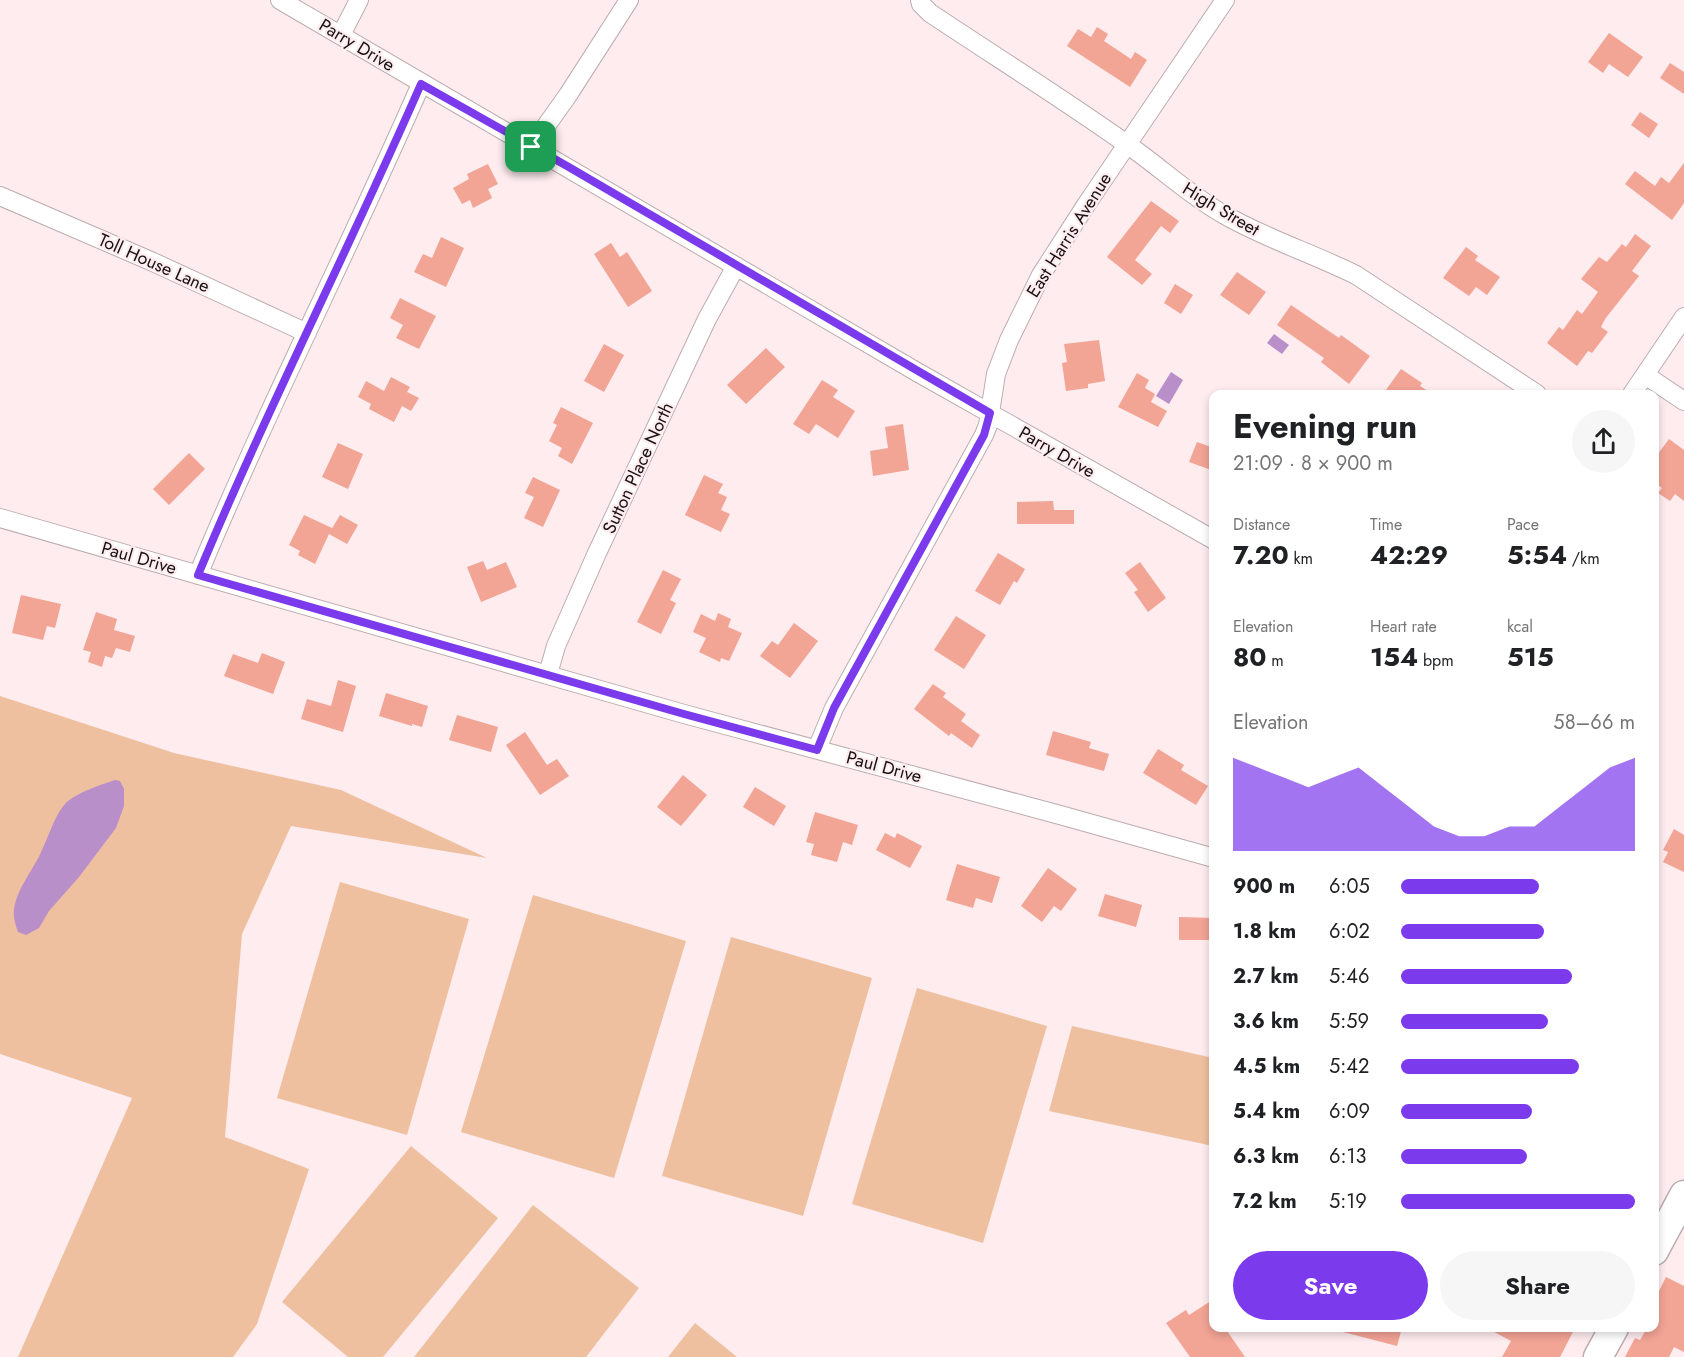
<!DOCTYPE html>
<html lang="en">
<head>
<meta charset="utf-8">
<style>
  :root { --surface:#fff; --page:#f6f6f6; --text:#202124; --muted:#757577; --accent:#7c3aed }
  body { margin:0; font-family:Jost,sans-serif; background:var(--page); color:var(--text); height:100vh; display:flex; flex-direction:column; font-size:22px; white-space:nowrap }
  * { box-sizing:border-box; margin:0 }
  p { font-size:20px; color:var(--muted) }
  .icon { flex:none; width:33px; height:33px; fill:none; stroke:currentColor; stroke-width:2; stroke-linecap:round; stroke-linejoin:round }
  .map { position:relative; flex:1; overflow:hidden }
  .drawer { position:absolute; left:1209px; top:390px; width:450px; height:942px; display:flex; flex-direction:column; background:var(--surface); border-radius:12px; box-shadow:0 3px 9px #0003 }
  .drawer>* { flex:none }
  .pin { position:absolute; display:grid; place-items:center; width:51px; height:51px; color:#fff; margin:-26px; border-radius:12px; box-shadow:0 3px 9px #0006 }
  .round { display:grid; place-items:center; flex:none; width:63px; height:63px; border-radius:32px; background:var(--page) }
  .overview { display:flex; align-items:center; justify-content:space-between; height:102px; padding:0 24px }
  h1 { font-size:33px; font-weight:700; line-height:45px }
  .stats { display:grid; grid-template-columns:repeat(3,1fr); gap:9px; height:102px; padding:6px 24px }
  .stats div { display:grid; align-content:center }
  .stats b { font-size:26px; font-weight:700 }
  .stats small { font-size:16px; font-weight:400 }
  .stats p { font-size:16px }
  .chart { height:168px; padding:12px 24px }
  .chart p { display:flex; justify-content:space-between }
  .chart svg { width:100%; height:108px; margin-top:6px; fill:var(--accent); opacity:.7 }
  .cta { display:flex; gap:12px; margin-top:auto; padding:12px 24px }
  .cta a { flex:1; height:69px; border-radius:36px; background:var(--accent); color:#fff; font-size:24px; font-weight:700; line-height:69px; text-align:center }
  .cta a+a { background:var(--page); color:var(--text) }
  ul { padding:0 24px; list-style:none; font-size:20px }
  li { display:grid; grid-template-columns:96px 72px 1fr; align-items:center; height:45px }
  li i { height:15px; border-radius:8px; background:var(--accent) }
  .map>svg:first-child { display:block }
  .green { fill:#eec09f }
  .water { fill:#b98fca }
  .building { fill:#f2a495 }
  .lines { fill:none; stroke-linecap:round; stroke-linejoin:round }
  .minor-casing { stroke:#bdacaf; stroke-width:20 }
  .primary-casing { stroke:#bdacaf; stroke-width:31 }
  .minor { stroke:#fff; stroke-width:18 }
  .primary { stroke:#fff; stroke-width:28 }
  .route-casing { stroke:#fff; stroke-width:12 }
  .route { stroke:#7c3aed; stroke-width:8 }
  .labels { text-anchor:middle; stroke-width:4.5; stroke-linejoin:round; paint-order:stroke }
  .street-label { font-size:18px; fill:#161112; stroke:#feecef }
</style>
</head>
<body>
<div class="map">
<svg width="1684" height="1357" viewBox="0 0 1684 1357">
  <rect width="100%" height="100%" fill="#feecef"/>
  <path class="green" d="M0 696 174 753 341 790 487 858 291 826 242 934 225 1137 309 1169 257 1324 233 1357H18L132 1098 0 1054Z
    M340 882 469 919 407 1135 277 1098Z
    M533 895 686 941 614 1178 461 1132Z
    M731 937 872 978 803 1216 662 1176Z
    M917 988 1047 1026 983 1243 852 1204Z
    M1072 1026 1213 1058V1146L1049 1111Z
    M411 1146 498 1218 383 1357H348L282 1302Z
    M533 1205 639 1288 586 1357H414Z
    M695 1323 737 1357H668Z"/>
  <path class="water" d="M1274 334 1289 345 1282 354 1267 343Z
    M1171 372 1183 380 1169 404 1156 396Z
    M115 780 120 781 124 789V806L116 828 79 877 49 911 39 928 26 935 18 932C15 924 13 916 14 909 17 888 34 869 42 850 49 836 56 811 68 801 81 791 100 785 115 780Z"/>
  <path class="building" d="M1097 27 1108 34 1104 41 1131 59 1135 52 1147 60 1130 87 1067 46 1078 29 1091 37Z
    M1609 33 1643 57 1628 77 1609 64 1603 73 1588 62Z
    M1670 63 1684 72V94L1660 78Z
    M1640 112 1658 124 1649 138 1631 125Z
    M1684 163V203L1672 220 1625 184 1635 171 1655 186 1661 177 1669 183Z
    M488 164 498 184 488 189 492 198 473 208 470 200 462 204 453 188 469 179 467 174Z
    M1151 201 1179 221 1170 233 1161 226 1135 260 1152 274 1142 285 1107 257Z
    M1635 234 1651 246 1632 271 1639 276 1605 319 1601 327 1608 332 1592 353 1588 351 1577 366 1547 343 1559 327 1563 330 1577 310 1582 314 1598 292 1581 279 1599 257 1607 262 1622 244 1626 247Z
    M441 237 464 248 446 287 414 272 423 254 432 258Z
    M611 243 620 257 627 252 652 291 628 307 594 254Z
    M1466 247 1478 256 1475 260 1500 277 1487 295 1476 287 1469 296 1443 278Z
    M1237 272 1266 292 1249 315 1220 295Z
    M1175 284 1193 295 1181 314 1164 303Z
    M400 298 436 316 419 349 396 338 403 325 390 318Z
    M1291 305 1339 338 1341 335 1370 356 1349 384 1321 362 1324 358 1277 325Z
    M1099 340 1105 381 1088 384V388L1066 391 1062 363 1067 362 1064 344Z
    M604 344 624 355 604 392 584 381Z
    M766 348 785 367 746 404 727 385Z
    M1401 369 1422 383 1420 386 1433 394H1383Z
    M1137 373 1149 380 1145 388 1155 394 1151 402 1167 411 1158 427 1118 407Z
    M391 377 410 387 407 392 419 398 411 411 402 406 394 422 369 409 371 404 358 397 366 381 384 391Z
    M822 380 838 390 833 397 855 411 838 438 816 424 809 434 793 424Z
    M561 407 593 423 572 464 558 456 562 448 549 441 557 425 553 423Z
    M903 424 909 470 873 476 870 451 888 448 885 427Z
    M1669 439 1684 450V501L1675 494 1670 501 1658 493 1662 488 1654 482V459Z
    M1197 442 1214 448V471L1189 462Z
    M338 443 363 454 348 489 322 477Z
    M189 453 205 469 169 505 153 489Z
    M704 475 723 484 718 493 727 497 721 510 730 514 721 532 685 515Z
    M533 477 560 490 543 527 524 518 534 497 525 493Z
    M1053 501 1054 510H1074V524H1017V502Z
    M304 515 332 528 331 530 340 515 358 525 347 544 329 534 315 564 298 555 300 551 289 545Z
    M998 553 1025 569 1017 583 1014 581 1000 605 975 591Z
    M483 561 487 570 506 562 517 587 481 602 467 567Z
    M1140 562 1166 598 1148 612 1134 592 1138 590 1125 573Z
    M663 570 681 579 670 600 676 603 661 634 637 622Z
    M21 595 61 604 55 628 47 626 43 640 12 633Z
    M96 612 117 619 114 630 135 636 130 652 116 648 112 658 105 656 102 667 88 662 91 652 83 650Z
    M718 613 731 619 728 627 742 633 729 661 721 658 720 662 699 652 706 638 693 632 701 614 715 621Z
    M956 616 986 635 964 669 934 650Z
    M794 623 818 641 790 678 760 656 772 641 778 645Z
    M262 653 285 662 273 694 224 676 233 654 258 663Z
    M338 680 356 686 343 732 301 719 307 699 331 706Z
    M933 684 946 693 943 697 966 714 961 721 980 735 972 748 951 733 949 736 914 709Z
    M386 693 428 706 422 727 412 724V726L379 716Z
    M457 715 498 727 491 752 449 740Z
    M1053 731 1091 742 1089 748 1109 754 1104 771 1046 755Z
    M525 732 547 765 557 759 569 776 540 795 506 745Z
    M1158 749 1184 765 1181 770 1208 786 1196 805 1143 773Z
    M683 775 707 795 681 826 657 807Z
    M755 787 786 806 774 826 743 807Z
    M815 812 858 825 852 845 843 842 837 862 811 855 814 844 806 842Z
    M1674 829 1684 835V872L1663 862 1668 852 1663 850Z
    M885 833 895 838 897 833 922 846 910 868 876 850Z
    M957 864 1000 877 992 903 976 898 973 908 946 900Z
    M1048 868 1077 889 1061 911 1054 906 1042 922 1021 906Z
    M1105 894 1142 905 1136 927 1098 916Z
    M1179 917 1214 918V940H1179Z
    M1666 1277 1684 1286V1352L1674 1347 1669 1357H1625L1635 1338 1640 1340 1647 1328H1654V1301Z
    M1214 1299V1328H1225L1245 1357H1190L1166 1323 1186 1310 1189 1315Z
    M1344 1328H1402L1397 1346 1343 1332Z
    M1487 1328H1575L1560 1357H1502L1511 1341Z"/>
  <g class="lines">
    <defs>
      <path id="minor" d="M280 0 917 372 1214 540
        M920 0 921 4 930 13C996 57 1063 99 1128 145 1160 167 1189 195 1223 214 1266 239 1312 253 1356 275L1537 394
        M341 35 359 0
        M531 147 568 95 629 0
        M0 196 153 262 307 333
        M1645 375 1684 401
        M1632 394 1684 317
        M0 518 684 714 1060 815 1214 858
        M198 575C267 409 349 249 421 84
        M548 674 556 646 597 553 707 319 736 266
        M817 749 834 708 984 435 988 425 996 374 1009 340 1041 275 1086 205 1225 0"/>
      <path id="primary" d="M1654 1251 1684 1195
        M1598 1357 1614 1328"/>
    </defs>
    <use href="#minor" class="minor-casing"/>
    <use href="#primary" class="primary-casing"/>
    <use href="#minor" class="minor"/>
    <use href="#primary" class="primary"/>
  </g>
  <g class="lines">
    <defs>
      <path id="route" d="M421 84 567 166 990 413 984 435 834 708 817 750 684 714 198 575C267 409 349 249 421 84Z"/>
    </defs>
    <use href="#route" class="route-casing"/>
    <use href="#route" class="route"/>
  </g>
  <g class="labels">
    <g class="street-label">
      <text transform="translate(357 45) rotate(31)" y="6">Parry Drive</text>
      <text transform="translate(1221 209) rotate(31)" y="6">High Street</text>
      <text transform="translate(1069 235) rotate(-58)" y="6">East Harris Avenue</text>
      <text transform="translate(154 263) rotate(24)" y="6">Toll House Lane</text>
      <text transform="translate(1057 452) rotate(30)" y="6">Parry Drive</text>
      <text transform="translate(638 468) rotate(-65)" y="6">Sutton Place North</text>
      <text transform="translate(139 558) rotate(16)" y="6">Paul Drive</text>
      <text transform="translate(884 767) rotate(15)" y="6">Paul Drive</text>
    </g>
  </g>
</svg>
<div class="pin" style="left:531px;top:147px;background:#1e9e55"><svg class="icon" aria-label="arrive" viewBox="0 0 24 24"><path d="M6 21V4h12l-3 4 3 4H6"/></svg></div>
<section class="drawer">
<div class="overview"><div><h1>Evening run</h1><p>21:09 · 8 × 900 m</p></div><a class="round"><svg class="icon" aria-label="share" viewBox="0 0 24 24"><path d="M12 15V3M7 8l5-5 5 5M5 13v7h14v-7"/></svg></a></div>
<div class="stats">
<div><p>Distance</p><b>7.20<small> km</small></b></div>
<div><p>Time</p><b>42:29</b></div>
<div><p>Pace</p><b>5:54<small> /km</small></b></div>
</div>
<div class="stats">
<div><p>Elevation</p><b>80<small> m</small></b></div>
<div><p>Heart rate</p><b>154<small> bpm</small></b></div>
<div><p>kcal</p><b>515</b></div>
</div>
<div class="chart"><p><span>Elevation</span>58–66 m</p>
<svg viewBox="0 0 160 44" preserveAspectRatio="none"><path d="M0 44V6L10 10L20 14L30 18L40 14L50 10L60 18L70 26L80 34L90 38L100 38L110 34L120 34L130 26L140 18L150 10L160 6V44z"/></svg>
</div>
<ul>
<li><b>900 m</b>6:05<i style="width:59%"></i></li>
<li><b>1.8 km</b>6:02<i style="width:61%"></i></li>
<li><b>2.7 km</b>5:46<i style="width:73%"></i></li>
<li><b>3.6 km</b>5:59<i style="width:63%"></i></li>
<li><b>4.5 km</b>5:42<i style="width:76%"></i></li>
<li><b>5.4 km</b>6:09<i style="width:56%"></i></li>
<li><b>6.3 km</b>6:13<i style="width:54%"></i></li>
<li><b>7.2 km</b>5:19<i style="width:100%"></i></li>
</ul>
<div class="cta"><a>Save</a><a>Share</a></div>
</section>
</div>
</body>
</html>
